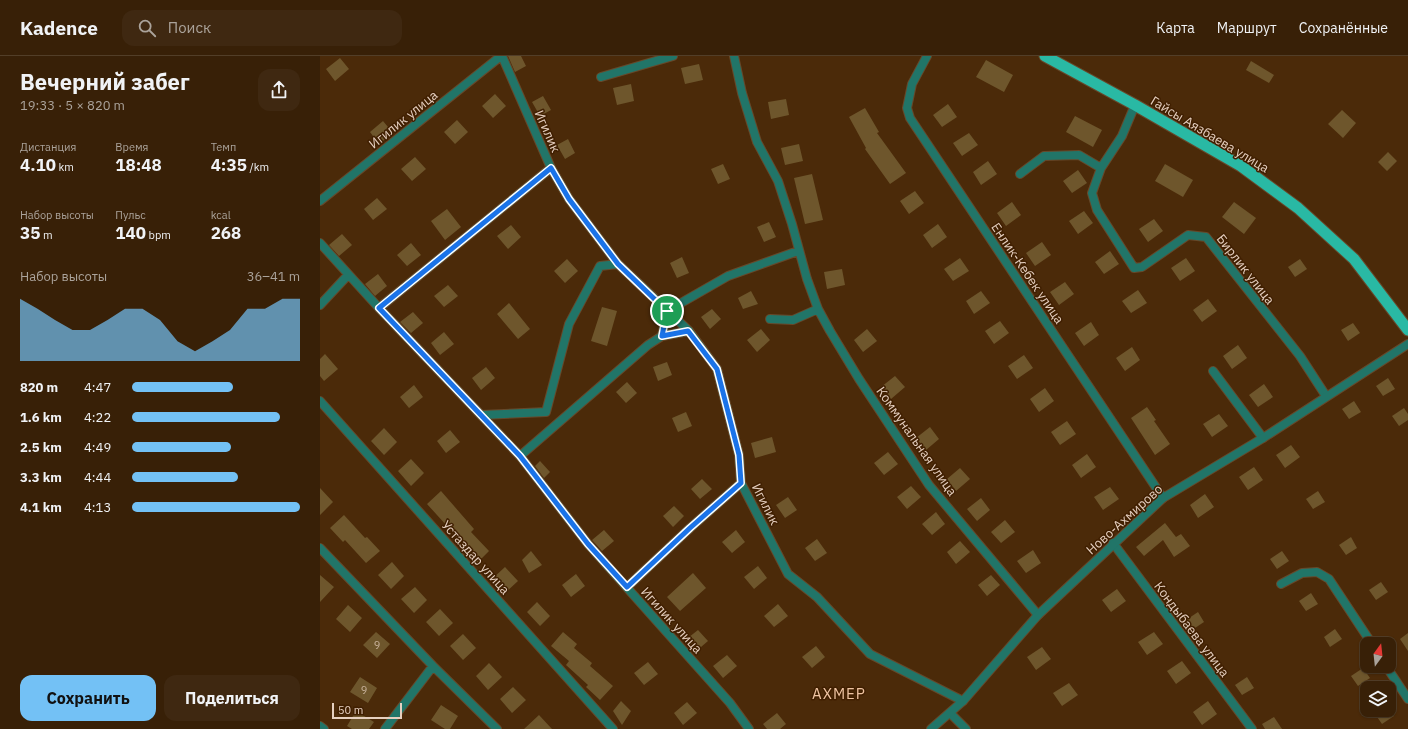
<!DOCTYPE html>
<html lang="ru">
<head>
<meta charset="utf-8">
<style>
  :root { --surface:#382007; --page:#3f2811; --text:#f1f3f6; --muted:#aba39b; --line:#523e28; --accent:#73c1f5 }
  body { margin:0; font-family:"IBM Plex Sans",sans-serif; background:var(--page); color:var(--text); height:100vh; display:flex; flex-direction:column; font-size:15px; white-space:nowrap }
  * { box-sizing:border-box; margin:0 }
  p { font-size:13px; color:var(--muted) }
  .icon { flex:none; width:22px; height:22px; fill:none; stroke:currentColor; stroke-width:2; stroke-linecap:round; stroke-linejoin:round }
  .map { position:relative; flex:1; overflow:hidden }
  .panel { display:flex; flex-direction:column; background:var(--surface); width:320px }
  .panel>* { flex:none }
  .needle { width:26px; rotate:15deg }
  .controls { position:absolute; left:1040px; top:581px; display:grid; gap:8px }
  .controls a { display:grid; place-items:center; width:36px; height:36px; border-radius:8px; background:var(--surface); box-shadow:0 1px 3px #0004,0 0 0 1px var(--line); font-size:20px }
  .scale { position:absolute; left:12px; bottom:10px; width:70px; box-sizing:border-box; padding-left:4px; border:2px solid #e6d0c0; border-top:0; font-size:11px; line-height:14px; white-space:nowrap; color:#e6d0c0; -webkit-text-stroke:3px #401f00; paint-order:stroke }
  .pin { position:absolute; display:grid; place-items:center; width:34px; height:34px; color:#fff; margin:-17px; border:2px solid #fff; border-radius:50%; box-shadow:0 1px 4px #0007 }
  .round { display:grid; place-items:center; flex:none; width:42px; height:42px; border-radius:12px; background:var(--page) }
  .overview { display:flex; align-items:center; justify-content:space-between; height:68px; padding:0 20px }
  h1 { font-size:22px; font-weight:700; line-height:30px }
  .metrics { display:grid; grid-template-columns:repeat(3,1fr); gap:6px; height:68px; padding:4px 20px }
  .metrics div { display:grid; align-content:center }
  .metrics b { font-size:17px; font-weight:700 }
  .metrics small { font-size:11px; font-weight:400 }
  .metrics p { font-size:11px }
  .chart { height:112px; padding:8px 20px }
  .chart p { display:flex; justify-content:space-between }
  .chart svg { width:100%; height:72px; margin-top:4px; fill:var(--accent); opacity:.7 }
  .primary-button { display:flex; gap:8px; margin-top:auto; padding:8px 20px }
  .primary-button a { flex:1; height:46px; border-radius:12px; background:var(--accent); color:#111; font-size:16px; font-weight:700; line-height:46px; text-align:center }
  .primary-button a+a { background:var(--page); color:var(--text) }
  ul { padding:0 20px; list-style:none; font-size:13px }
  li { display:grid; grid-template-columns:64px 48px 1fr; align-items:center; height:30px }
  li i { height:10px; border-radius:5px; background:var(--accent) }
  header { display:flex; align-items:center; gap:24px; box-sizing:border-box; height:56px; padding:0 20px; background:var(--surface); border-bottom:1px solid var(--line) }
  header strong { font-size:19px }
  nav { display:flex; gap:22px; margin-inline-start:auto; font-size:14px }
  .search { width:280px; height:36px; background:var(--page); display:flex; align-items:center; gap:10px; box-sizing:border-box; padding:0 14px; border-radius:12px; color:var(--muted); font-size:15px }
  main { display:flex; flex:1; min-height:0 }
  .map>svg:first-child { display:block }
  .building { fill:#6e562c }
  .lines { fill:none; stroke-linecap:round; stroke-linejoin:round }
  .minor-casing { stroke:#67482a; stroke-width:10 }
  .tertiary-casing { stroke:#67482a; stroke-width:10 }
  .trunk-casing { stroke:#67482a; stroke-width:13 }
  .minor { stroke:#217568; stroke-width:8 }
  .tertiary { stroke:#217568; stroke-width:8 }
  .trunk { stroke:#29b9a4; stroke-width:11 }
  .route-casing { stroke:#fff; stroke-width:8 }
  .route { stroke:#1a73e8; stroke-width:5 }
  .labels { text-anchor:middle; stroke-width:3; stroke-linejoin:round; paint-order:stroke }
  .number-label { font-size:11px; fill:#c8b29b }
  .street-label { font-size:13px; fill:#e6d0c0; stroke:#401f00 }
  .quarter-label { font-size:15px; letter-spacing:1px; fill:#efc4a2; stroke:#401f00 }
</style>
</head>
<body>
<header>
<strong>Kadence</strong>
<div class="search"><svg class="icon" aria-label="search" viewBox="0 0 24 24"><circle cx="10" cy="10" r="6"/><path d="M15 15l6 6"/></svg>Поиск</div>
<nav><a>Карта</a><a>Маршрут</a><a>Сохранённые</a></nav>
</header>
<main>
<section class="panel">
<div class="overview"><div><h1>Вечерний забег</h1><p>19:33 · 5 × 820 m</p></div><a class="round"><svg class="icon" aria-label="share" viewBox="0 0 24 24"><path d="M12 15V3M7 8l5-5 5 5M5 13v7h14v-7"/></svg></a></div>
<div class="metrics">
<div><p>Дистанция</p><b>4.10<small> km</small></b></div>
<div><p>Время</p><b>18:48</b></div>
<div><p>Темп</p><b>4:35<small> /km</small></b></div>
</div>
<div class="metrics">
<div><p>Набор высоты</p><b>35<small> m</small></b></div>
<div><p>Пульс</p><b>140<small> bpm</small></b></div>
<div><p>kcal</p><b>268</b></div>
</div>
<div class="chart"><p><span>Набор высоты</span>36–41 m</p>
<svg viewBox="0 0 160 44" preserveAspectRatio="none"><path d="M0 44V6L10 12L20 19L30 25L40 25L50 19L60 12L70 12L80 19L90 32L100 38L110 32L120 25L130 12L140 12L150 6L160 6V44z"/></svg>
</div>
<ul>
<li><b>820 m</b>4:47<i style="width:60%"></i></li>
<li><b>1.6 km</b>4:22<i style="width:88%"></i></li>
<li><b>2.5 km</b>4:49<i style="width:59%"></i></li>
<li><b>3.3 km</b>4:44<i style="width:63%"></i></li>
<li><b>4.1 km</b>4:13<i style="width:100%"></i></li>
</ul>
<div class="primary-button"><a>Сохранить</a><a>Поделиться</a></div>
</section>
<div class="map">
<svg width="1088" height="673" viewBox="0 0 1088 673">
  <rect width="100%" height="100%" fill="#4b2a09"/>
  <path class="building" d="M188 0H201L206 10 195 16Z
    M20 2 29 13 15 25 6 13Z
    M666 4 693 19 684 36 656 21Z
    M931 5 954 19 949 27 926 14Z
    M379 8 383 24 365 28 361 12Z
    M311 28 314 45 297 49 293 32Z
    M175 38 186 50 173 62 162 50Z
    M223 40 231 54 220 60 212 46Z
    M466 43 469 59 451 63 448 46Z
    M628 48 637 61 622 71 613 59Z
    M545 52 559 76 557 77 586 117 570 128 545 93 546 92 529 61Z
    M1022 54 1036 67 1023 82 1008 68Z
    M755 60 782 74 773 91 746 76Z
    M137 64 148 76 135 88 124 76Z
    M63 65 73 77 59 88 50 76Z
    M649 77 658 89 642 100 633 87Z
    M248 83 255 97 245 103 237 89Z
    M479 88 483 105 465 109 461 92Z
    M1068 96 1077 105 1067 115 1058 106Z
    M95 101 106 113 92 125 81 113Z
    M668 105 677 118 661 129 653 116Z
    M403 108 410 123 398 128 391 113Z
    M845 108 873 124 863 141 835 125Z
    M758 114 767 127 752 137 743 125Z
    M492 118 503 164 485 168 474 122Z
    M595 135 604 147 589 158 580 145Z
    M57 142 67 153 53 164 44 153Z
    M692 146 701 159 686 170 677 157Z
    M914 146 936 162 924 178 902 161Z
    M127 153 141 171 125 184 111 165Z
    M764 155 773 167 758 178 749 165Z
    M834 163 843 175 828 186 819 173Z
    M449 166 456 181 444 186 437 171Z
    M618 168 627 181 612 192 603 179Z
    M191 169 201 181 188 193 177 180Z
    M22 178 32 189 19 200 9 189Z
    M722 186 731 199 715 210 706 197Z
    M91 187 101 199 87 210 77 199Z
    M790 195 799 208 784 218 775 206Z
    M362 201 369 217 357 222 350 207Z
    M640 202 649 215 633 225 624 213Z
    M866 202 875 215 860 225 851 212Z
    M247 203 258 215 245 227 234 215Z
    M980 203 987 213 975 221 968 211Z
    M522 213 525 229 507 233 504 216Z
    M58 218 67 230 55 240 45 228Z
    M745 226 754 238 739 249 730 236Z
    M128 229 138 240 124 251 114 240Z
    M818 234 827 247 811 257 802 245Z
    M431 235 438 248 423 253 418 242Z
    M661 235 670 247 654 258 646 245Z
    M888 243 897 255 882 266 873 254Z
    M189 247 210 273 198 283 177 258Z
    M282 251 297 255 287 290 271 285Z
    M392 253 401 263 390 273 381 261Z
    M93 256 103 267 91 277 80 266Z
    M680 265 689 277 674 288 665 275Z
    M771 266 779 279 764 290 755 277Z
    M1033 267 1040 277 1028 285 1021 274Z
    M441 273 450 284 437 296 427 284Z
    M547 273 557 285 543 296 534 284Z
    M124 276 134 288 120 299 111 287Z
    M918 289 927 302 912 313 903 300Z
    M812 291 820 304 805 315 796 302Z
    M5 298 18 313 4 325 0 320V303Z
    M704 299 713 312 697 323 688 310Z
    M347 306 352 319 338 325 333 311Z
    M166 311 175 322 161 334 152 322Z
    M575 320 585 331 571 343 561 331Z
    M1068 322 1075 333 1063 340 1056 330Z
    M307 326 317 337 306 347 296 336Z
    M944 328 953 341 938 351 929 339Z
    M94 329 103 341 89 352 80 341Z
    M725 332 734 345 719 356 710 343Z
    M1034 345 1041 356 1029 363 1022 353Z
    M827 351 836 364 834 365 850 388 835 399 811 362Z
    M1084 352 1088 358V364L1079 370 1072 360Z
    M366 356 372 370 358 376 352 362Z
    M899 358 908 370 892 381 883 368Z
    M747 365 756 378 740 389 731 376Z
    M610 371 619 383 606 394 596 382Z
    M64 372 77 386 64 399 51 385Z
    M130 374 140 386 126 397 117 385Z
    M452 381 456 396 435 402 431 387Z
    M971 389 980 401 965 412 956 399Z
    M568 396 578 408 564 419 554 407Z
    M767 398 776 411 761 422 752 409Z
    M91 403 104 417 91 430 78 415Z
    M220 405 230 416 224 422 215 410Z
    M934 411 943 424 928 434 919 421Z
    M640 412 650 423 636 435 627 423Z
    M382 423 392 433 380 443 371 433Z
    M591 430 601 441 587 453 577 441Z
    M790 431 799 443 783 454 774 441Z
    M0 432 13 446 0 459Z
    M121 435 154 473 151 476 169 495 156 508 143 494 146 491 107 448Z
    M998 435 1005 446 993 453 986 443Z
    M885 438 894 451 878 462 870 449Z
    M468 441 477 454 465 462 456 449Z
    M661 442 670 454 657 465 647 453Z
    M354 450 364 460 353 471 343 460Z
    M616 456 625 468 612 479 602 468Z
    M24 459 45 482 47 481 60 495 46 507 25 484 23 486 10 472Z
    M685 464 695 476 681 487 671 476Z
    M845 467 856 481 861 478 870 490 854 501 843 484 824 500 816 491Z
    M284 474 294 485 282 495 272 484Z
    M416 474 425 486 412 497 402 486Z
    M1031 481 1037 492 1026 499 1019 489Z
    M497 483 507 497 495 505 485 492Z
    M640 485 650 496 636 508 627 496Z
    M713 494 721 507 706 517 697 505Z
    M211 495 222 509 209 517 202 504Z
    M962 495 969 505 957 513 950 503Z
    M72 506 84 520 71 533 58 519Z
    M438 510 447 522 434 533 424 521Z
    M185 511 198 525 185 537 172 523Z
    M373 517 386 532 360 555 347 541Z
    M256 518 265 530 251 541 242 529Z
    M0 519 14 531 0 546Z
    M671 519 680 529 667 540 658 529Z
    M1061 526 1068 536 1056 544 1049 534Z
    M95 531 107 544 94 557 81 543Z
    M797 533 806 545 791 556 782 544Z
    M991 537 998 548 986 555 979 545Z
    M217 546 230 560 220 570 207 556Z
    M458 548 468 560 454 571 444 560Z
    M28 549 42 562 30 576 16 563Z
    M120 553 133 567 119 580 106 566Z
    M878 556 884 566 872 574 866 564Z
    M1015 573 1022 583 1010 591 1004 581Z
    M378 574 388 585 374 597 364 585Z
    M56 576 70 588 57 602 43 589Z
    M243 576 257 588 254 592 272 607 270 610 293 630 280 644 266 631 268 629 246 609 249 605 231 590Z
    M834 576 843 588 827 599 818 586Z
    M1088 577V595L1080 583Z
    M143 578 156 592 143 604 130 590Z
    M496 590 505 601 492 612 482 601Z
    M722 591 731 603 716 614 707 601Z
    M407 599 417 610 403 622 393 610Z
    M862 605 871 617 856 628 847 615Z
    M328 606 338 618 324 629 314 617Z
    M169 607 182 621 168 634 156 620Z
    M1043 612 1050 622 1038 630 1031 620Z
    M40 621 57 632 48 647 30 636Z
    M927 621 934 632 922 639 915 629Z
    M749 627 758 639 742 650 733 637Z
    M193 631 206 644 192 657 180 643Z
    M301 645 311 655 302 669 293 655Z
    M888 645 897 658 882 669 873 656Z
    M367 646 377 657 363 669 354 657Z
    M121 649 138 660 130 673H125L111 664Z
    M1061 654H1070L1074 660 1062 668 1055 658Z
    M36 655 54 666 49 673H32L27 670Z
    M457 657 466 668 460 673H447L443 668Z
    M219 659 232 673H204Z
    M954 661 962 673H945L942 668Z"/>
  <g class="lines">
    <defs>
      <path id="minor" d="M182 0 231 112 249 143 298 208 369 275 397 313 419 399 421 427 468 518 497 541 550 598 643 645
        M414 0 422 37 437 86 458 125 472 168 487 223 498 253 510 275 539 323 609 429 718 559
        M607 0 592 28 587 52 590 62 843 442
        M281 21 353 0
        M815 49 802 80 781 112 772 137 777 154 814 212 822 211 868 179 886 181 980 300 1006 340
        M700 118 724 100 759 99 781 112
        M0 145 181 0
        M0 187 59 252 200 400 268 488 410 647 429 673
        M0 249 28 219
        M59 252 231 112
        M450 263 473 264 498 253
        M342 280 347 255 408 220 478 195
        M893 315 943 382
        M0 345 293 673
        M161 359 226 356 249 268 280 210 298 208
        M200 400 328 289 342 280 369 275
        M793 487 932 673
        M0 492 113 610 177 673
        M961 528 982 517 997 516 1009 523 1052 588
        M307 531 370 472 421 427
        M1066 610 1088 643
        M630 657 646 673
        M0 670 4 673
        M65 673 113 610"/>
      <path id="tertiary" d="M611 673 643 645 718 559 843 442 943 382 1088 288"/>
      <path id="trunk" d="M725 0 815 49 921 110 978 152 1034 203 1088 274"/>
    </defs>
    <use href="#minor" class="minor-casing"/>
    <use href="#tertiary" class="tertiary-casing"/>
    <use href="#trunk" class="trunk-casing"/>
    <use href="#minor" class="minor"/>
    <use href="#tertiary" class="tertiary"/>
    <use href="#trunk" class="trunk"/>
  </g>
  <g class="lines">
    <defs>
      <path id="route" d="M231 112 249 143 298 208 347 255 342 280 368 275 397 313 419 399 421 427 370 472 307 531 268 488 200 400 59 252Z"/>
    </defs>
    <use href="#route" class="route-casing"/>
    <use href="#route" class="route"/>
  </g>
  <g class="labels">
    <g class="number-label">
      <text x="57" y="593">9</text>
      <text x="44" y="638">9</text>
    </g>
    <g class="street-label">
      <text transform="translate(83 63) rotate(-39)" y="5">Игилик улица</text>
      <text transform="translate(228 75) rotate(66)" y="5">Игилик</text>
      <text transform="translate(890 78) rotate(31)" y="5">Гайсы Аязбаева улица</text>
      <text transform="translate(926 213) rotate(52)" y="5">Бирлик улица</text>
      <text transform="translate(708 217) rotate(56)" y="5">Енлик-Кебек улица</text>
      <text transform="translate(597 385) rotate(55)" y="5">Коммунальная улица</text>
      <text transform="translate(446 448) rotate(63)" y="5">Игилик</text>
      <text transform="translate(804 463) rotate(-42)" y="5">Ново-Ахмирово</text>
      <text transform="translate(156 501) rotate(48)" y="5">Устаздар улица</text>
      <text transform="translate(352 564) rotate(48)" y="5">Игилик улица</text>
      <text transform="translate(872 573) rotate(53)" y="5">Кондыбаева улица</text>
    </g>
    <g class="quarter-label">
      <text x="519" y="643">АХМЕР</text>
    </g>
  </g>
</svg>
<div class="controls">
<a><svg class="needle" viewBox="-14 -14 28 28"><path d="M0-13l5 13h-10z" fill="#e53935"/><path d="M0 13l5-13h-10z" fill="#aba39b"/></svg></a>
<a><svg class="icon" aria-label="layers" viewBox="0 0 24 24"><path d="M12 4l9 5-9 5-9-5zM3 14l9 5 9-5"/></svg></a>
</div>
<div class="scale">50 m</div>
<div class="pin" style="left:347px;top:255px;background:#1e9e55"><svg class="icon" aria-label="arrive" viewBox="0 0 24 24"><path d="M6 21V4h12l-3 4 3 4H6"/></svg></div>
</div>
</main>
</body>
</html>
